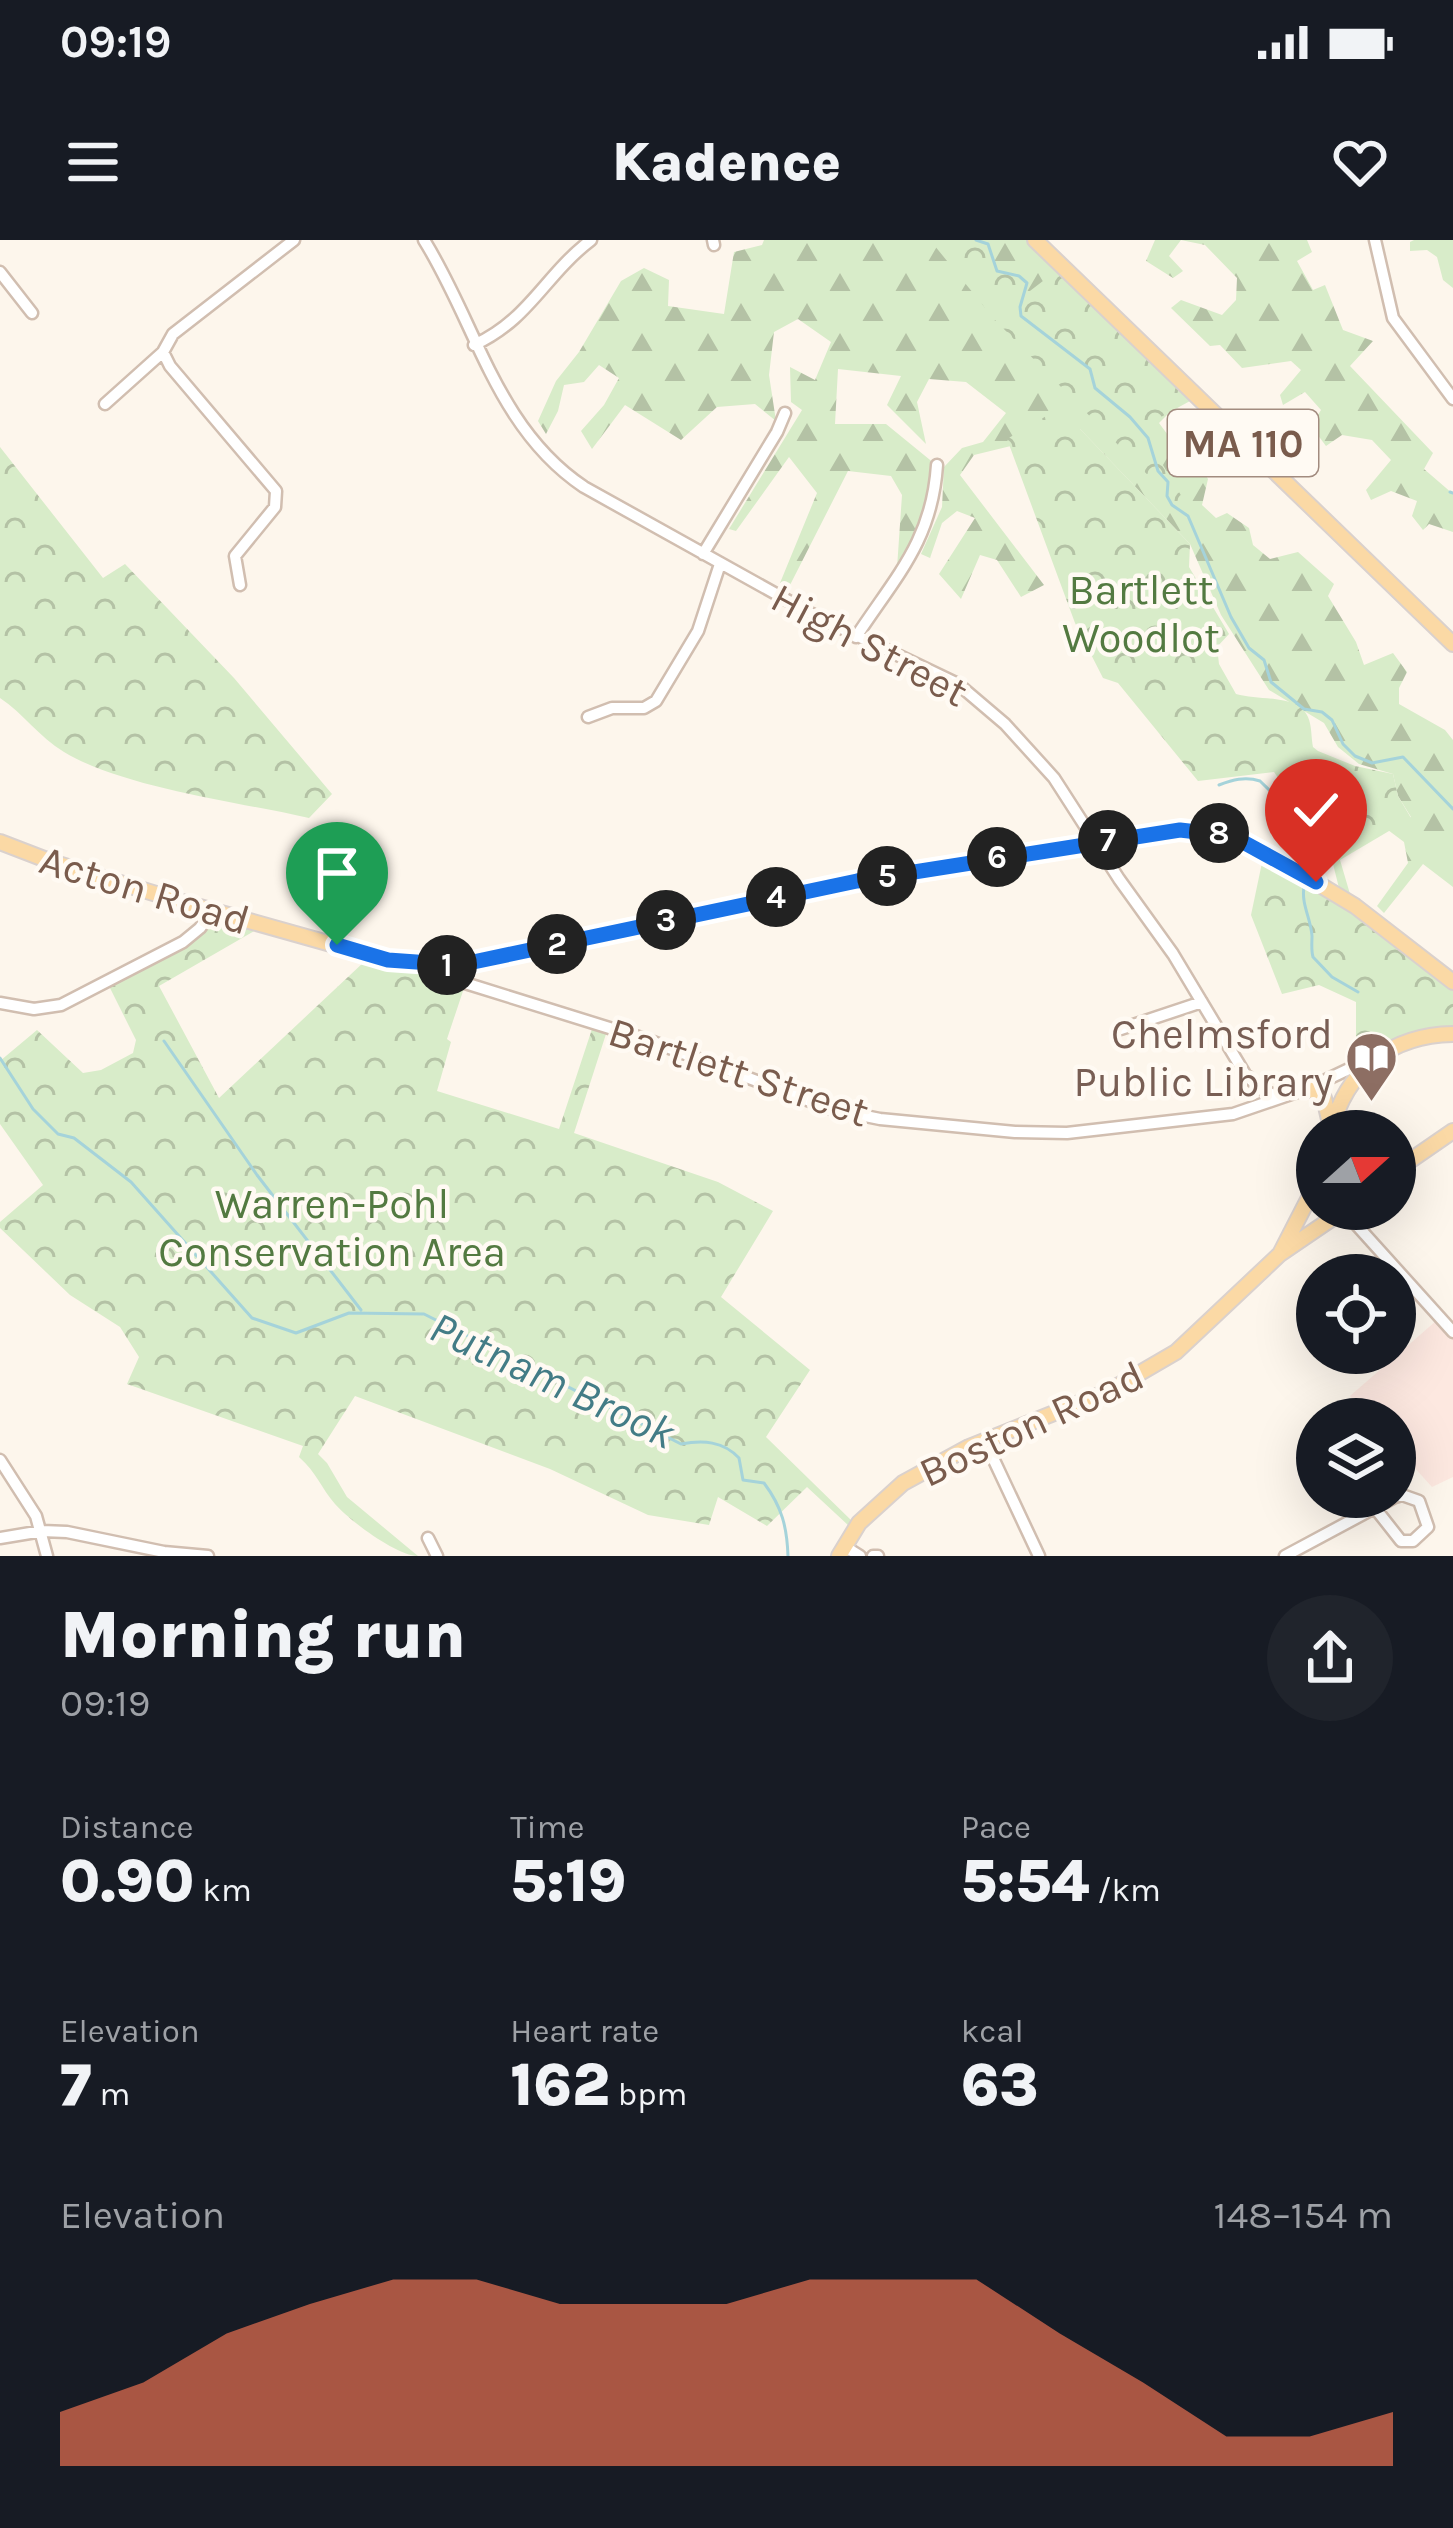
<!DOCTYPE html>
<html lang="en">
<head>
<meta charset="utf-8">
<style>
  :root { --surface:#171b24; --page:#20242c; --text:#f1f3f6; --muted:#9ea1a6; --accent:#e76f51 }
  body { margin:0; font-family:Karla,sans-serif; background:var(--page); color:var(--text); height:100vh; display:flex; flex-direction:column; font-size:45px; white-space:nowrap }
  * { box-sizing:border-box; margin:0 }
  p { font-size:39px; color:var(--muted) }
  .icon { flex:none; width:66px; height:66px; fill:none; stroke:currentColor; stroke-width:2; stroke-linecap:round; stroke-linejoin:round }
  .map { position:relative; height:1316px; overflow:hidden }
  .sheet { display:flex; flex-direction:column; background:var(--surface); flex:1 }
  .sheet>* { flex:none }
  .needle { width:78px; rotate:69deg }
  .fabs { position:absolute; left:1296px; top:870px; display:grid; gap:24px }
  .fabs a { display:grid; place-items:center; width:120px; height:120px; border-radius:50%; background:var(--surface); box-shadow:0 12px 48px #0002; font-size:60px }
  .pin { position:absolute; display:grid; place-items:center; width:102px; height:102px; color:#fff; margin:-123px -51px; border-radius:50% 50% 50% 0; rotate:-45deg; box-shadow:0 0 12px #0007 }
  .pin .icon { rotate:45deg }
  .km { position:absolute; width:60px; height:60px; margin:-30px; border-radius:50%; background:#222; color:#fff; font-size:33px; line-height:60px; text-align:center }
  .round { display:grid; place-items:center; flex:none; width:126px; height:126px; border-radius:63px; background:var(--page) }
  .summary { display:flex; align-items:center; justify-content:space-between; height:204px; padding:0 60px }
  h1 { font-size:66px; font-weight:800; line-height:90px }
  .metrics { display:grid; grid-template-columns:repeat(3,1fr); gap:18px; height:204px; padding:12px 60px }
  .metrics div { display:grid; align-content:center }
  .metrics b { font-size:60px; font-weight:800 }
  .metrics small { font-size:33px; font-weight:400 }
  .metrics p { font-size:33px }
  .chart { height:336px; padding:24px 60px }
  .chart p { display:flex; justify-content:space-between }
  .chart svg { width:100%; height:216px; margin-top:12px; fill:var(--accent); opacity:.7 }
  .status { display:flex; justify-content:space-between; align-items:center; height:84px; padding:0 60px; background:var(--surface); direction:ltr }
  .status svg { height:33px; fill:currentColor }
  header { display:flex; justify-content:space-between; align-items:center; height:156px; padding:0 60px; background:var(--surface); font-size:54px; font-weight:800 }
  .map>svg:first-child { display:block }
  .commercial { fill:#fde8e0 }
  .forest { fill:url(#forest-firs) }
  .park { fill:url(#park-crowns) }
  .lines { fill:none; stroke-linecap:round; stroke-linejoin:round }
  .stream { stroke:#a5d3da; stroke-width:3 }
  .minor-casing { stroke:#d1beb0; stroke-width:15 }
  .major-casing { stroke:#dad1cd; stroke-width:18 }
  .minor { stroke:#fff; stroke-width:10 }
  .major { stroke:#fbd9a5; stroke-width:14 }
  .route-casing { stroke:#fff; stroke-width:24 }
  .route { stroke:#1a73e8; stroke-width:15 }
  .labels { text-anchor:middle; stroke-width:9; stroke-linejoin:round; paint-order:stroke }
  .shield { fill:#fffaf3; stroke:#a28b7f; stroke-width:3 }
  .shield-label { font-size:39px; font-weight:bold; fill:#7a5c4d }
  .park-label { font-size:42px; fill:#537a41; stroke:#fffaf3 }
  .street-label { font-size:42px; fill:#7a5c4d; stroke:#fffaf3 }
  .education-label { font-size:42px; fill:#785e54; stroke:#fffaf3; text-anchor:end }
  .water-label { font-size:45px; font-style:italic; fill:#437c86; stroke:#fffaf3 }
</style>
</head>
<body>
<div class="status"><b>09:19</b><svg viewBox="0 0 49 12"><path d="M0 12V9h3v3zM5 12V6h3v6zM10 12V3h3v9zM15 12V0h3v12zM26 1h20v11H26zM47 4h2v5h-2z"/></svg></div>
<header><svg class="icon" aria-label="menu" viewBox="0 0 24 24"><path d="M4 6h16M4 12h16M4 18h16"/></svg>Kadence<svg class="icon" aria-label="heart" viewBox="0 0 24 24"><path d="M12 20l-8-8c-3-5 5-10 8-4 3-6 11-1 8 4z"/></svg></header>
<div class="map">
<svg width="1453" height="1316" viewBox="0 0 1453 1316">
  <defs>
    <pattern id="forest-firs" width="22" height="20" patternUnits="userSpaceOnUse" patternTransform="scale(3)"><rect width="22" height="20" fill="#d8ecc9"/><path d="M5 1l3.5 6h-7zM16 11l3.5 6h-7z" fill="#b4c2a5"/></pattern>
    <pattern id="park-crowns" width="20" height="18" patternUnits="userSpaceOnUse" patternTransform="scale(3)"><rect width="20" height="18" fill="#d8ecc9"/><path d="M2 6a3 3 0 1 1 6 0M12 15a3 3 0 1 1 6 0" fill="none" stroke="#b4c2a5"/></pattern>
  </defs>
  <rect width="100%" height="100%" fill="#fdf6ec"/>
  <path class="commercial" d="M1436 1081 1453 1099V1237L1432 1247 1395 1206V1179H1371L1350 1156Z"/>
  <path class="forest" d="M764 0H1035L1190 152 1159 183 1179 210 1210 185 1216 192 1199 225 1208 239 1202 265 1216 278 1227 273 1249 288 1253 305 1270 319 1298 312 1334 344 1328 356 1356 402 1364 425 1393 413 1407 432 1399 448V464L1445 490 1453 500V647L1423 624 1384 673 1377 666 1408 623 1404 602 1388 590 1411 577 1398 556 1393 534 1359 524 1338 507 1324 483 1269 450 1221 375 1190 304 1080 189 974 215 960 235 1044 345 1021 357 997 320 980 315 961 359 939 334 975 278 957 271 942 283 930 318 921 314 942 267 944 227 962 208 983 202 1006 173 966 142 929 139 917 162 926 204 887 165 901 136 838 129 835 184H886L935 224 929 280 897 328 902 255 891 236 848 231 789 347 780 343 817 253 789 217 736 291 729 289 802 170 791 162 790 127 815 140 831 102 798 79 774 92 769 135 776 181 755 164 717 167 681 200 625 165 592 209 581 191 604 165 619 138 599 125 584 142 564 145 558 171 546 194 538 181 556 141 579 112 621 41 644 28 669 40 668 66 724 74 734 12 762 5Z
    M1155 0H1307L1312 12 1297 21 1313 50 1325 45 1343 90 1373 101 1350 126 1433 213 1424 229 1453 254V292L1429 284 1423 290 1412 276 1417 261 1391 251 1371 260 1366 250 1391 220 1372 200 1342 195 1326 206 1311 186 1321 170 1305 152 1283 165 1280 155 1301 130 1291 121 1242 128 1220 105 1210 106 1171 68 1181 60 1222 75 1236 60 1237 38 1205 5 1181 0 1169 16 1183 31 1173 38 1146 21Z
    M1414 0H1453V48L1443 40 1437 17 1427 10 1410 11V2Z"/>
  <path class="park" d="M930 0H977L992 24 1024 41 1026 54 1056 31 1190 161 1141 188 1201 289 995 80Z
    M1060 168 1190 304 1189 327 1229 394 1217 407 1219 424 1236 454C1260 461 1298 454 1308 477 1312 486 1311 498 1313 507L1318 511 1355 526 1393 534 1398 556 1411 578 1340 620 1350 654 1339 648 1331 616 1274 532 1198 541 1118 443 1103 438 1075 383 1007 199Z
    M0 207 103 338 125 324 234 438 332 554 309 578C239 562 124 548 64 512 39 497 24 474 0 458Z
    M1263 618 1339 662 1453 751V789L1411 793 1356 816V762L1319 745 1282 754 1251 675Z
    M228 682 256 690 159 746 219 858 365 721 413 733H453L464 748 447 799 451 802 437 851 559 889 592 789 606 794 574 893 718 942 773 971 721 1057 810 1130 766 1197 853 1282 849 1286 807 1247 767 1286 718 1257 709 1285 648 1275 550 1229 355 1156 318 1214 327 1223 347 1257 418 1316C397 1316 350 1281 335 1264 321 1248 317 1233 299 1217L303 1206 127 1144 139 1117 120 1087 70 1055 0 988V982L43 945 0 884V821L37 790 83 833 101 830 133 813 136 800 109 746 172 714 212 686Z"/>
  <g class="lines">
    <path class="stream" d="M976 0 988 4 997 31 1019 36 1027 43 1020 67 1021 76 1090 129 1095 148 1130 177 1148 198 1158 231 1168 242 1167 256 1172 265 1188 276 1231 377 1249 408 1264 420 1271 442 1304 469 1322 472 1332 480 1343 504 1355 516 1372 523 1403 517 1453 569
      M1450 252 1453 253
      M1219 545C1232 540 1245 536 1260 541 1272 553 1283 562 1291 578
      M1304 647C1301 664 1311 679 1312 696 1312 703 1311 710 1313 717L1332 737 1358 752
      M164 801 257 935 361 1070
      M0 818 33 869 58 894 74 898 131 942 252 1078 296 1093 349 1073 424 1074 681 1204C703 1200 723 1201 739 1218L743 1240 764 1243C782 1267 787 1287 788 1316"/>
    <defs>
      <path id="minor" d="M424 0C477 85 496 188 584 247L812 374 958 444 1005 484 1054 538 1119 639 1173 714 1245 834 1261 849 1280 858
        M713 0 714 5
        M1375 0 1393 78 1453 159
        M0 32 32 73
        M474 105C530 79 544 36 591 0
        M163 112 170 126 276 251 275 267 235 316 240 345
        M105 164 163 112 173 94 294 0
        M703 314 777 192 785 173
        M856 397C896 336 932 301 937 225
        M588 477 612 468H644L656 461 698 391 720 324
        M459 725 465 743 648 800 831 869 880 879 1015 892 1067 893 1233 874 1309 848 1374 817
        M0 763 34 769 61 765 183 702 200 688 213 670
        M1121 789 1202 762
        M1344 971 1453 1092
        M985 1201 1039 1316
        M0 1220 36 1276 47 1316
        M0 1298 42 1291 67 1292 164 1312 208 1316
        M428 1298 437 1316
        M844 1306 860 1316
        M873 1316H878
        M1285 1316 1395 1257 1402 1255 1419 1261 1428 1287 1413 1301H1401L1375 1268"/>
      <path id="major" d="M1035 0 1453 404
        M0 602 52 622 189 664 388 720 424 725 490 719 752 662 955 624 1138 595 1207 590 1252 604 1355 666 1453 742
        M1309 848 1324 858 1331 888
        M1331 891C1346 830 1391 795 1453 794
        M1395 931 1453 891
        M1281 1012 1317 942
        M839 1316 859 1283 903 1243 969 1207 1109 1151 1176 1112 1280 1014 1346 969"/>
    </defs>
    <use href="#minor" class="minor-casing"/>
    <use href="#major" class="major-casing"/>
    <use href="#minor" class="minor"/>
    <use href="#major" class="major"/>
  </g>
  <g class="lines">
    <defs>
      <path id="route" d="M337 705 388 720 459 725 857 641 1180 590 1232 596 1316 642"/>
    </defs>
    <use href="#route" class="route-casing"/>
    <use href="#route" class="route"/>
  </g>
  <defs>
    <symbol id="library-pin" viewBox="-11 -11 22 30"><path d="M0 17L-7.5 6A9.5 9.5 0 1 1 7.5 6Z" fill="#8d6e63" stroke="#fffaf3"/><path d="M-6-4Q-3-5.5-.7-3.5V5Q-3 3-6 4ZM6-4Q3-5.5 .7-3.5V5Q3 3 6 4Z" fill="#fff"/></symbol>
  </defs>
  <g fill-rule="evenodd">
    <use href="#library-pin" x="1342" y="788" width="59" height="81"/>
  </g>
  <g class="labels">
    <rect class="shield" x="1168" y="170" width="150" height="66" rx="9"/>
    <g class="shield-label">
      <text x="1243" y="217">MA 110</text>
    </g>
    <g class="park-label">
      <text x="1141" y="364">Bartlett<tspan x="1141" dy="48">Woodlot</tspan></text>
      <text x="332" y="978">Warren-Pohl<tspan x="332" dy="48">Conservation Area</tspan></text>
    </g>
    <g class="street-label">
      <text transform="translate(870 404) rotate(28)" y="15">High Street</text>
      <text transform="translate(145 649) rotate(17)" y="15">Acton Road</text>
      <text transform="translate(739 831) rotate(18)" y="15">Bartlett Street</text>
      <text transform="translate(1031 1183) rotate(-25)" y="15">Boston Road</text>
    </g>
    <g class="education-label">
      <text x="1333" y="808">Chelmsford<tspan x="1333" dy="48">Public Library</tspan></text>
    </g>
    <g class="water-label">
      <text transform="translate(553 1139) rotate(25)" y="16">Putnam Brook</text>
    </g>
  </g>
</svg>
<div class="fabs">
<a><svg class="needle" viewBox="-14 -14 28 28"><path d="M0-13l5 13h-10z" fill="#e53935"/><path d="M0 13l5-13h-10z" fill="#9ea1a6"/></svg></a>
<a><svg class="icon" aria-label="locate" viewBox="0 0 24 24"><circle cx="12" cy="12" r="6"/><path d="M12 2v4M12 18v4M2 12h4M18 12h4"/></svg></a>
<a><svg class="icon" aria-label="layers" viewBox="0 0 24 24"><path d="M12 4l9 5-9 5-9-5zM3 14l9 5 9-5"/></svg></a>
</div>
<div class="pin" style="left:337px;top:705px;background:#1e9e55"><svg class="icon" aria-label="arrive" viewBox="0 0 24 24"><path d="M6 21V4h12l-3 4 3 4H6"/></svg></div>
<div class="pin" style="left:1316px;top:642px;background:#d93025"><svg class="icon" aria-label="check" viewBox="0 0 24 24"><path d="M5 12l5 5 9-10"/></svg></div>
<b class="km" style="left:447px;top:725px">1</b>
<b class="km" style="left:557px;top:704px">2</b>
<b class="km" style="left:666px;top:680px">3</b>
<b class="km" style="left:776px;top:657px">4</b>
<b class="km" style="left:887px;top:636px">5</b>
<b class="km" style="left:997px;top:617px">6</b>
<b class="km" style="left:1108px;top:600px">7</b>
<b class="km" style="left:1219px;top:593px">8</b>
</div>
<section class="sheet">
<div class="summary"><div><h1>Morning run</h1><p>09:19</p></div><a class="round"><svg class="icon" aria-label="share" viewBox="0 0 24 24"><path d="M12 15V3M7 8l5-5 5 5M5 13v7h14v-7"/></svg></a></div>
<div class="metrics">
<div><p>Distance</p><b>0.90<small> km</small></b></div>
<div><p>Time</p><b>5:19</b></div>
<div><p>Pace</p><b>5:54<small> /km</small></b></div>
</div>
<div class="metrics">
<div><p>Elevation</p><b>7<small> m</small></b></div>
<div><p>Heart rate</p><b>162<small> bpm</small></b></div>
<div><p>kcal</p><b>63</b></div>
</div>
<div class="chart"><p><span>Elevation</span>148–154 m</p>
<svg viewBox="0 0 160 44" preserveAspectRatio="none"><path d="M0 44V33L10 27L20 17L30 11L40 6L50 6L60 11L70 11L80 11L90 6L100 6L110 6L120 17L130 27L140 38L150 38L160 33V44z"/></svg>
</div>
</section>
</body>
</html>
